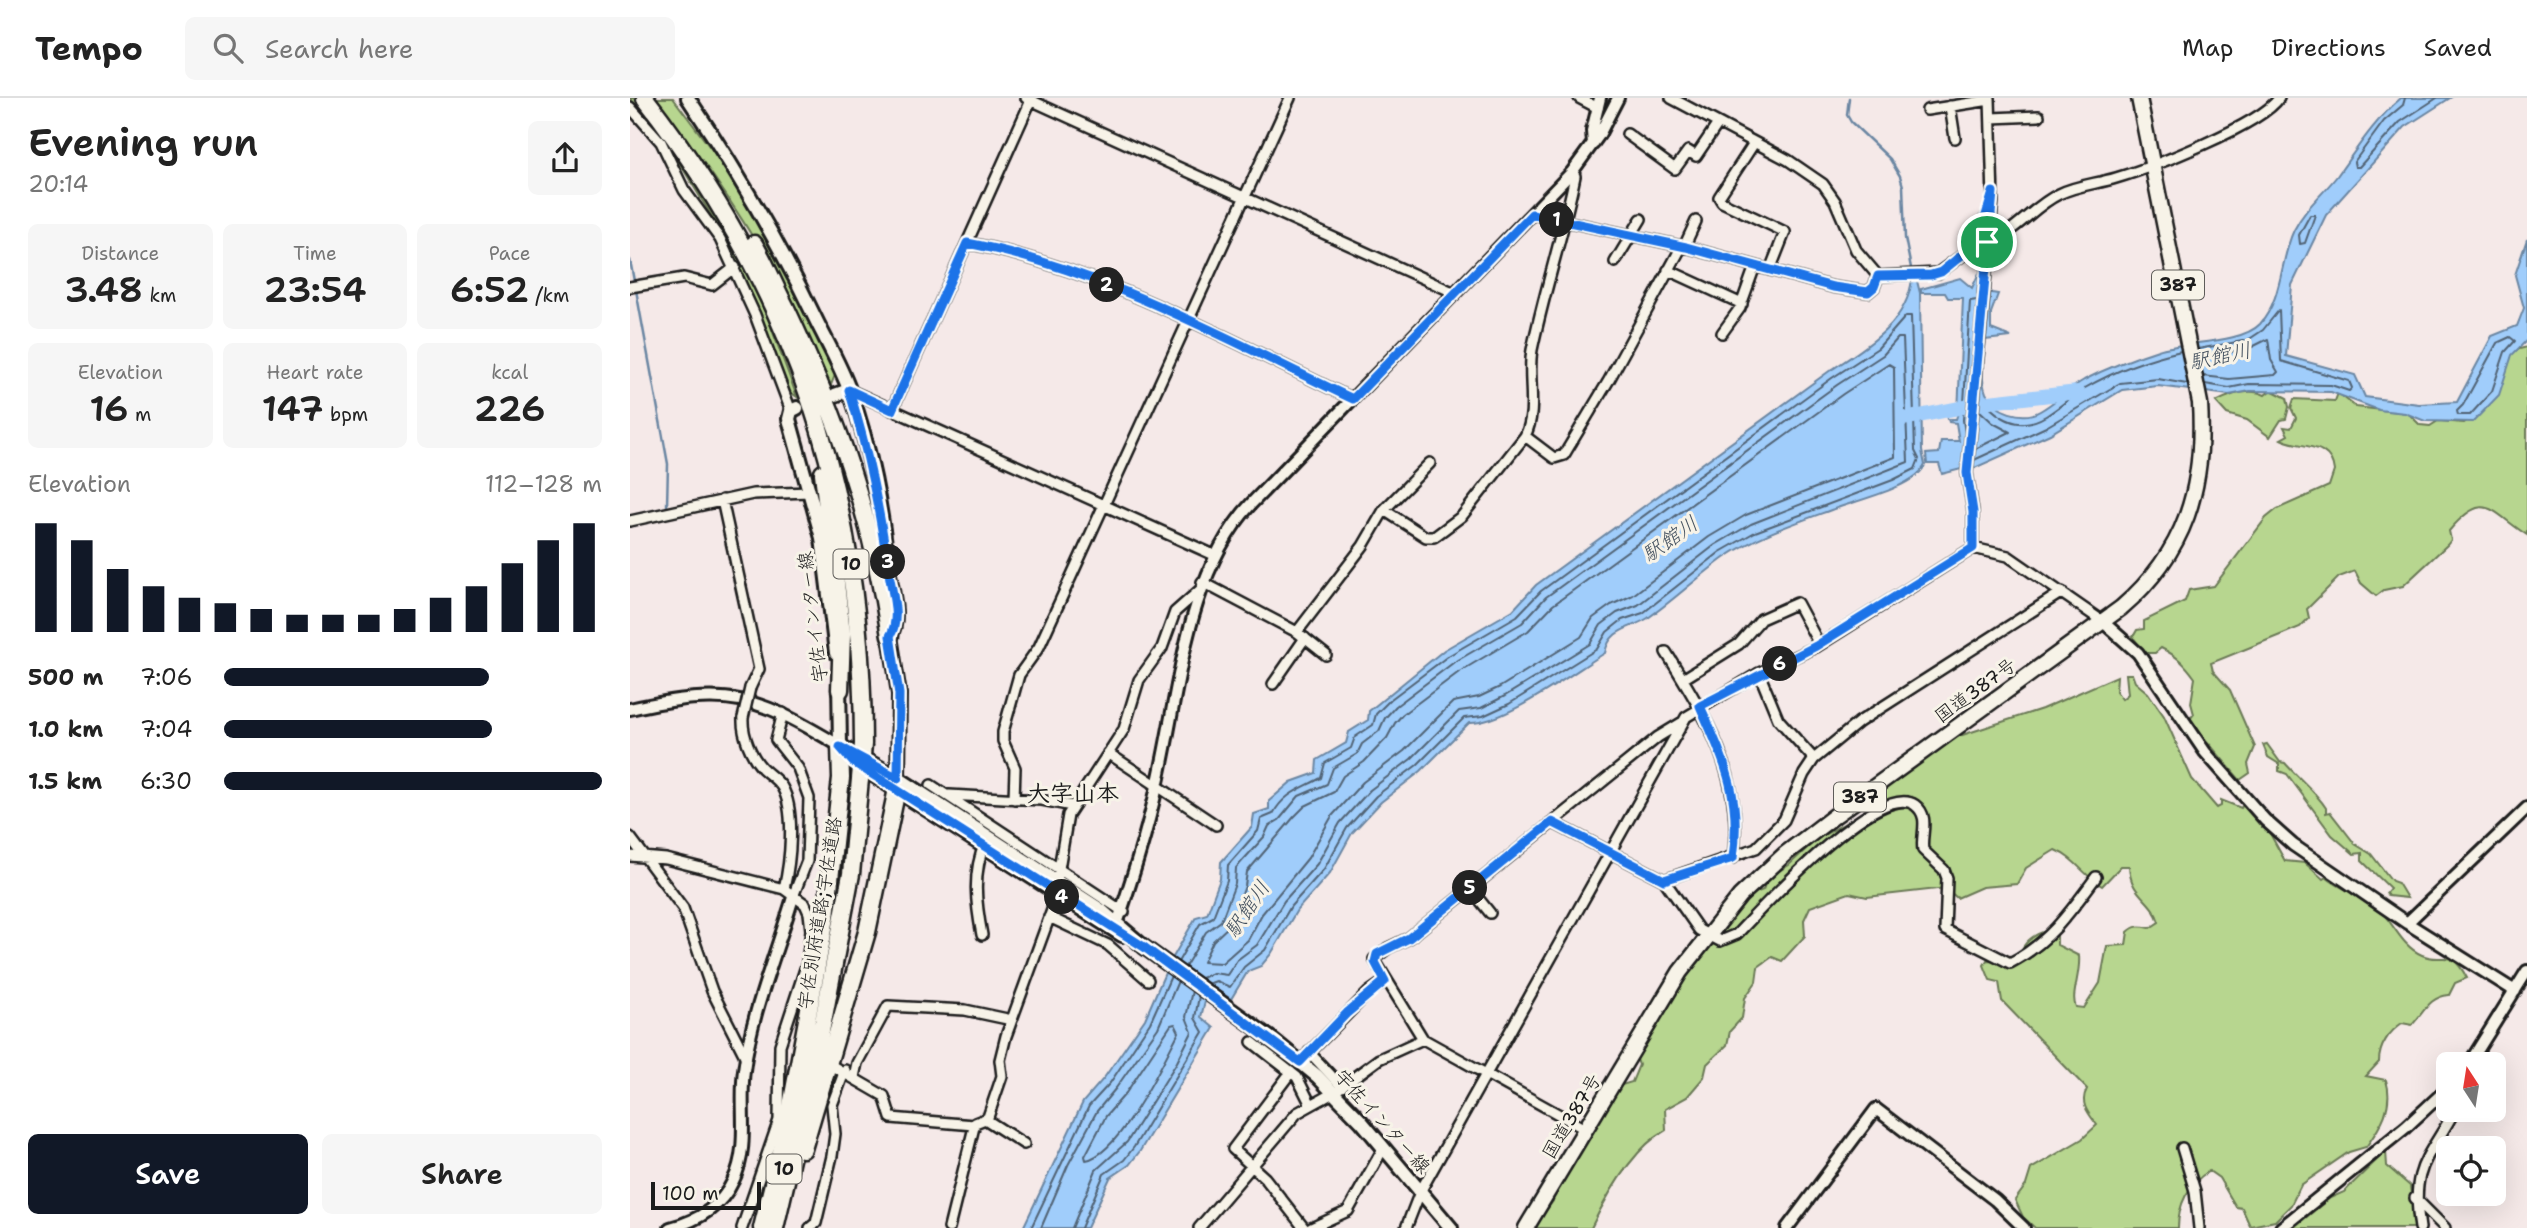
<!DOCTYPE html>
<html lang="en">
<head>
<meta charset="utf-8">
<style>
  :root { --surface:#fff; --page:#f6f6f6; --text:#222; --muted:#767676; --line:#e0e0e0; --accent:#111827 }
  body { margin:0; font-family:"Shantell Sans","Klee One",sans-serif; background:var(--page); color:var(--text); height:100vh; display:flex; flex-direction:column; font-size:26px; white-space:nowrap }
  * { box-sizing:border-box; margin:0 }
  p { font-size:23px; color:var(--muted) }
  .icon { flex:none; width:38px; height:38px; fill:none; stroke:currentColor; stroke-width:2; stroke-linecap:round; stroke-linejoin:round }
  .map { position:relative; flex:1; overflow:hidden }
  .sheet { display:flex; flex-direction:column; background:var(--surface); width:630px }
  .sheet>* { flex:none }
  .needle { width:46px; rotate:348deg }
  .controls { position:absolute; left:1806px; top:954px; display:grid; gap:14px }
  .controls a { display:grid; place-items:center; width:70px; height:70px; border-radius:10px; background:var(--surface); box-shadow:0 7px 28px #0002; font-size:35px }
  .scale { position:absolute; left:21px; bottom:18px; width:110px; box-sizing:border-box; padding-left:7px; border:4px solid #1c1c1c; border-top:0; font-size:19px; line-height:24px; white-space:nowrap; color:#1c1c1c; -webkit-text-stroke:5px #f7f3e8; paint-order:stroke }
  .pin { position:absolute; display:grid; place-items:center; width:60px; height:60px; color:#fff; margin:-30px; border:4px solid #fff; border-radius:50%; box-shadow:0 2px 7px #0007 }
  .km { position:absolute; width:35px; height:35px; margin:-18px; border-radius:50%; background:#222; color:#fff; font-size:19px; line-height:35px; text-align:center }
  .round { display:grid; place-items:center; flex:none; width:74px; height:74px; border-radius:10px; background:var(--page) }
  .headline { display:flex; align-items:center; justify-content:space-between; height:119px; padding:0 28px }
  h1 { font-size:38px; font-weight:600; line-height:52px }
  .metrics { display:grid; grid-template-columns:repeat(3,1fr); gap:10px; height:119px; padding:7px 28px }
  .metrics div { display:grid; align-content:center; border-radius:10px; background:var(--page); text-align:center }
  .metrics b { font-size:35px; font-weight:600 }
  .metrics small { font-size:19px; font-weight:400 }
  .metrics p { font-size:19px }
  .chart { height:196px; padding:14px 28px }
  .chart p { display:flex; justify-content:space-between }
  .chart svg { width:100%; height:126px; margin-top:7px; stroke:var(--accent); stroke-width:6 }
  .action { display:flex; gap:14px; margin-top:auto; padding:14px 28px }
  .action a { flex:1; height:80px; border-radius:10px; background:var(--accent); color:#fff; font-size:28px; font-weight:600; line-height:80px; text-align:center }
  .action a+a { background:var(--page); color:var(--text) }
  ul { padding:0 28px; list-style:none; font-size:23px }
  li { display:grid; grid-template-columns:112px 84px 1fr; align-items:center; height:52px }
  li i { height:18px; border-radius:9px; background:var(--accent) }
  header { display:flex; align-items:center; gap:42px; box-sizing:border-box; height:98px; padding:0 35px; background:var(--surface); border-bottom:2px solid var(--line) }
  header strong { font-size:33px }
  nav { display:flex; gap:38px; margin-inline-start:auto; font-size:24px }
  .search { width:490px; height:63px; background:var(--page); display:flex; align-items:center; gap:18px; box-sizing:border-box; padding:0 24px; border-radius:10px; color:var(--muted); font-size:26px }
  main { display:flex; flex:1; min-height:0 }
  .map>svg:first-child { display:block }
  .green { fill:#b7d68f; stroke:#6a7956; stroke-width:2 }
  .water { fill:#a0cdfb; stroke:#6b86a2; stroke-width:2 }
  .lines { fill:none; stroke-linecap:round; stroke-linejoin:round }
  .shore { stroke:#516375; stroke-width:2 }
  .stream { stroke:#6b86a2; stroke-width:2.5 }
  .river { stroke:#a0cdfb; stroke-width:14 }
  .minor-casing { stroke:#1c1c1c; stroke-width:14 }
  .tertiary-casing { stroke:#1c1c1c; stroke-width:16 }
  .secondary-casing { stroke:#1c1c1c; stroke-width:18 }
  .trunk-casing { stroke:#1c1c1c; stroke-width:19 }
  .motorway-casing { stroke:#1c1c1c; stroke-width:21 }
  .minor { stroke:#f7f3e8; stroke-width:9 }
  .tertiary { stroke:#f7f3e8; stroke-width:10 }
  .secondary { stroke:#f7f3e8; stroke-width:12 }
  .trunk { stroke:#f7f3e8; stroke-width:14 }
  .motorway { stroke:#f7f3e8; stroke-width:16 }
  .minor-bridge-casing { stroke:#1c1c1c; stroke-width:14; stroke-linecap:butt }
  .motorway-bridge-casing { stroke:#1c1c1c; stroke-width:21; stroke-linecap:butt }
  .minor-bridge { stroke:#f7f3e8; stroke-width:9 }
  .motorway-bridge { stroke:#f7f3e8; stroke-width:16 }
  .route-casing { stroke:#fff; stroke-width:14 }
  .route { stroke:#1a73e8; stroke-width:9 }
  .labels { text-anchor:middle; stroke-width:6; stroke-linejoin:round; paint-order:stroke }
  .shield { fill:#f7f3e8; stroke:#5e5c59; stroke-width:2 }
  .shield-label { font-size:18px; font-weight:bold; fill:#1c1c1c }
  .street-label { font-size:19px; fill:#1c1c1c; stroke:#f7f3e8 }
  .water-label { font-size:21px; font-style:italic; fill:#44515f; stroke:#f7f3e8 }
  .quarter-label { font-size:23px; font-weight:bold; fill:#1c1c1c; stroke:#f7f3e8 }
</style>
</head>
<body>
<header>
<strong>Tempo</strong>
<div class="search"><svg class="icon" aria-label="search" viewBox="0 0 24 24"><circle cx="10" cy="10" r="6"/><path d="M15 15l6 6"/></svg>Search here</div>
<nav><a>Map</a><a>Directions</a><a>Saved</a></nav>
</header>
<main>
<section class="sheet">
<div class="headline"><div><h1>Evening run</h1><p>20:14</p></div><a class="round"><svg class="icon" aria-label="share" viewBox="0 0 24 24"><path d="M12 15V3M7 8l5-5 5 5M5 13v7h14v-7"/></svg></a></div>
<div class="metrics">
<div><p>Distance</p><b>3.48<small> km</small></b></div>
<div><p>Time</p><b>23:54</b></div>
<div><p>Pace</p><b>6:52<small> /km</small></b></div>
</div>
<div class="metrics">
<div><p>Elevation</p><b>16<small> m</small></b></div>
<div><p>Heart rate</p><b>147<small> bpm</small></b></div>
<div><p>kcal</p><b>226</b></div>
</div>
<div class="chart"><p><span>Elevation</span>112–128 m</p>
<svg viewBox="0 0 160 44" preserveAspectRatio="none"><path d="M5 44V6M15 44V12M25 44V22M35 44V28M45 44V32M55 44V34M65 44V36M75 44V38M85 44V38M95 44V38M105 44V36M115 44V32M125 44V28M135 44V20M145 44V12M155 44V6"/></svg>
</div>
<ul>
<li><b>500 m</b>7:06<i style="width:70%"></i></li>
<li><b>1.0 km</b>7:04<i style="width:71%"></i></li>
<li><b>1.5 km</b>6:30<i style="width:100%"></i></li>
</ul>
<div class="action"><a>Save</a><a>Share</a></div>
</section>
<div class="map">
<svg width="1897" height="1130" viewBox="0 0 1897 1130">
  <rect width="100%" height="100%" fill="#f5e9e8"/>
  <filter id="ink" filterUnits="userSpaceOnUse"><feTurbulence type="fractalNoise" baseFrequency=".0143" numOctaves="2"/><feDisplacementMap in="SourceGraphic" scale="14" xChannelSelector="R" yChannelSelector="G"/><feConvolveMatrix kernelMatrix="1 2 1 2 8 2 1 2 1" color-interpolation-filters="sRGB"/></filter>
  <g filter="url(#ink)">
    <path class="green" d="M0 0H7L47 50 124 183 167 299 159 293 92 135 38 46Z
      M24 0H43L94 68 156 173 205 277 201 287C154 183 97 89 24 0Z
      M1897 249V437C1860 413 1855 391 1819 433L1821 442 1817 447 1773 488 1754 492 1746 498 1731 485 1725 473 1709 479 1677 511 1679 520 1670 529 1581 565 1583 573 1600 592 1625 649 1618 666 1620 675 1610 682 1559 622 1564 616 1561 605 1565 580C1555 566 1547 558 1531 550L1525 555H1515L1503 539 1507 532 1514 531V523L1555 503 1559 492 1584 488 1636 420 1647 411 1699 388 1704 373C1701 343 1670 351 1651 341L1658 337 1654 329 1661 330 1666 320 1661 310 1664 301 1705 303 1708 295 1726 309 1778 315 1790 327 1800 328 1808 323 1834 325 1846 317 1882 253Z
      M1641 292 1657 300 1659 309 1656 321 1651 322 1640 339 1617 322 1597 316 1586 304C1601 296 1619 289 1635 297Z
      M1496 576H1502L1505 584 1518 595 1534 618 1562 681 1587 710 1591 708V702L1611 710 1614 705 1637 730 1655 763 1675 765 1693 781 1696 779C1712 793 1733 797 1748 810 1764 825 1771 848 1792 857 1815 867 1819 847 1837 880L1825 885 1819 897C1799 899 1795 913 1782 927L1772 925C1759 934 1749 948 1749 964L1736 978 1756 982C1764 1008 1751 1028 1736 1049L1719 1054 1671 1087 1661 1107 1645 1123 1620 1128 1612 1110 1606 1109 1589 1080 1579 1073C1558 1086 1548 1107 1548 1130H1405L1393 1119 1385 1102 1396 1087 1401 1071 1452 1041 1467 1027C1458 1015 1449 1005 1457 991L1372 903 1369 884 1360 882 1354 867 1357 862 1387 863C1392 843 1407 833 1427 831V847L1449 858C1451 876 1440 898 1446 909L1454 910 1470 885 1477 848 1496 847 1498 834C1505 827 1510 828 1520 830L1529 824C1522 800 1500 798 1499 768H1491L1472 788C1454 778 1445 760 1425 752L1396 770 1387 786 1352 789 1327 800 1316 790 1237 799 1219 795 1180 809 1174 822 1175 838 1152 863 1142 859 1128 869 1126 884 1115 900 1112 920 1100 933 1097 947 1077 966 1074 979 1057 999 1035 1011 1036 1032C1003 1050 977 1097 961 1130H903L923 1103 925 1090 988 988 1002 984 1009 967 1005 956 1068 854 1120 797 1133 792 1137 780 1159 767 1187 741 1249 706 1244 697 1314 643 1412 611 1487 578 1486 593 1492 601 1498 596Z
      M1637 646 1650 664 1655 665C1669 681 1685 693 1696 710V715L1700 714 1725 746 1741 756 1762 783 1768 785 1777 800 1758 798 1756 795 1760 790 1732 763V755L1724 756 1702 737 1657 676 1649 673V666L1638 659 1633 647Z
      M1756 1053 1757 1068 1780 1088 1785 1130H1663L1700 1100 1714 1094Z"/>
    <path class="water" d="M1771 0H1820L1775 29 1696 117 1662 187 1656 258 1725 277 1735 299 1789 306 1827 304 1862 238 1887 228 1894 210 1885 177 1897 141V242L1882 257 1869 297 1843 324 1795 323 1775 315 1749 312 1701 294 1620 293 1599 297 1528 288 1492 292 1420 336 1338 373 1331 371 1312 376 1309 366H1297L1296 356 1309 355 1311 343H1329L1326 325 1319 324 1318 321H1326L1328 315 1333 200H1318L1315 195H1291V191L1330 180 1342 190 1349 175 1347 196 1358 189 1362 195 1368 196 1361 215V231L1381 239 1355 242C1353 257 1350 280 1356 295 1364 314 1393 323 1410 313 1426 304 1438 291 1454 282 1477 270 1503 260 1528 252 1555 243 1611 246 1630 226 1653 200 1650 161 1664 132 1675 110 1692 97 1707 78 1728 49 1744 23 1771 0Z
      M1286 179 1290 195 1292 353 1295 367C1286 389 1225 403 1201 412 1165 425 1126 438 1094 460 1068 479 1044 502 1018 520 1001 531 980 530 975 555 942 575 875 626 839 625L791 673 751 704 722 735 700 775 667 812 641 856 631 868 618 873 601 901 584 890 576 899 571 919 584 930 510 1053 499 1067 480 1080 457 1130H393L453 1004 474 980 515 921 538 868 566 819 577 816 590 781 591 764 622 729 624 716 639 711V703L661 684 686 675 687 662 716 645 719 634 738 622 739 613 814 552 883 512 906 487 1198 274C1233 251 1278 226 1282 180Z"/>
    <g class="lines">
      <path class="shore" d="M1775 0 1773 7 1754 23 1724 64 1725 69H1729L1770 24 1807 0
        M1685 117 1675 145 1670 146 1669 137 1680 117Z
        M1880 239 1885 243 1875 254 1862 293 1840 317H1828L1827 313 1833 307 1867 245Z
        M1568 251 1618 242 1633 232 1649 212 1651 263 1719 283 1722 290 1719 293 1701 287 1619 286 1599 290 1575 286
        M1570 259 1618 251 1638 241 1641 262 1648 274 1645 277 1599 281 1573 278
        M1259 266 1264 269 1265 359 1116 417 1079 439 1003 497 981 507 963 520 951 539 870 589 849 599 823 604 774 653 733 684 702 718 678 760 632 816 618 842 592 865 573 864 583 843 601 826 615 788 617 774 664 719 675 708 704 694 713 678 734 664 757 640 765 625 773 616 829 574 898 533 923 507 1213 296Z
        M1350 299C1361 312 1377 327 1395 325 1417 324 1437 300 1455 290 1483 274 1519 260 1551 253
        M1335 335 1333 322 1340 203 1347 202
        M1345 351 1380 334 1363 325 1349 312
        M1344 362 1416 329 1490 285 1528 281 1557 286
        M548 864 570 826 583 819 597 783 598 767 628 733 631 721 643 716C654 695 671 691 691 680L695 665 721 650 725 639 743 627 746 616 761 601 818 558 887 518 911 493 1202 280 1248 250 1276 218H1281L1285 353 1289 361 1285 371 1263 382 1125 434 1090 454 1013 515 992 522 977 534 967 551 879 606 853 618 834 620 787 667 746 698 717 730 694 771 661 808 635 852 614 869 600 889 586 883 578 886
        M555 869 576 834 591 823 605 786 606 770 634 739 639 728 649 722 669 698 697 686 703 670 727 656 732 646 749 633 755 620 766 608 823 565 892 525 916 499 1207 287 1253 257 1268 240H1273L1278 364 1121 426 1085 447 1008 507 987 515 971 527 960 546 875 598 851 610 829 613 781 661 740 692 710 725 687 766 654 803 627 847 607 862 597 877 583 875 571 880
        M545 926 549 934C533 964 490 1056 456 1062L455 1058 476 1018 496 995 541 927Z
        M401 1130 459 1008 480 985 520 925 541 878
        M411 1130 438 1067 467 1013 486 990 528 930 548 883
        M442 1130 466 1072 497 1044 547 964 562 934 556 919 562 893
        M451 1130 474 1076 494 1062 504 1049 573 934 565 920 569 898"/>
      <path class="stream" d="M1219 0 1217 17 1221 24 1260 61 1270 78 1273 88 1275 140 1282 175
        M0 162 4 183
        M6 192 38 366 37 408
        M0 428 17 424"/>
      <path class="river" d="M1274 321 1359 304 1448 294"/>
      <defs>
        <path id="minor" d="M396 0 825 195
          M949 0 968 10
          M1041 0 1158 62 1193 86 1205 103 1226 152 1248 178
          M1320 8 1325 40
          M0 9 31 44 54 92 90 141 125 217 161 313
          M1297 12 1360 2
          M1361 20 1409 18
          M997 36 1045 71 1058 53 1066 58 1087 27
          M1124 45 1089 99 1092 104 1155 134 1140 172
          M902 116 1056 149 1203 189 1238 194 1244 189 1248 178
          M1357 144C1386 135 1402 109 1429 96 1447 87 1466 86 1486 80 1520 70 1631 27 1649 0
          M337 145C474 171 598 242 723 301
          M1054 149 1066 123
          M985 164 1011 121
          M1038 172 1112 206
          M1248 178 1308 175 1344 149 1356 119
          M0 189 54 180 82 187 105 169
          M1092 235 1110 210 1125 168
          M219 292 584 457
          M262 312 402 0
          M895 338 924 360 934 357 979 282 1052 148
          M92 402 129 571 120 590
          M754 412 796 439H804L832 418 895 338C908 313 897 279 902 252 914 194 933 137 945 78L942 74
          M0 423 123 396 180 394
          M1343 450V413L1337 375 1363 102 1360 0
          M572 484 667 534 696 557
          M667 534 733 448 754 412 800 365
          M1036 554C1076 618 1115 682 1103 760
          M1129 575 1148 621 1184 661
          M1053 581 1109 546 1131 521 1167 505 1189 546
          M643 586 675 540
          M153 615 146 642 168 670 179 700 177 763 164 796
          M113 620C112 637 121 658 132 670 138 676 147 681 152 689 166 713 160 765 154 791
          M478 655 586 727
          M301 687 494 814
          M319 697 411 702 442 708
          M384 701 385 670 373 643V634L389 577 409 549 660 0
          M922 724 1034 782 1069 832 1090 843 1107 836C1131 811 1249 681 1285 707 1301 719 1290 737 1293 752L1314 772 1317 780 1315 832 1380 865C1419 845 1441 813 1466 779
          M0 739 53 810 82 893 116 960
          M0 758 36 761 154 791 175 806 179 815 181 832 177 865 150 947 149 1022 112 1130
          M1034 782 1126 750 1154 722 1174 676 1184 661 1229 624 1432 494
          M840 790 860 815
          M419 819 478 847 518 882
          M352 837C346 806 342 775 355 745
          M622 944 667 979 681 1007
          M679 954 712 989
          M670 964 739 894 755 883
          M204 969 254 998 261 1020 344 1027
          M661 974 603 1051 635 1080 674 1130
          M224 979 227 965 258 908 335 912 382 922
          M357 1022 372 978 370 962 376 938 422 812 438 717 494 631 509 582 532 550 545 514 571 491
          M955 1031 793 941 744 861 758 850 779 840 1028 639 1051 625
          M1552 1050 1565 1093 1569 1130
          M1785 1100 1815 1130
          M180 1130 186 1125 202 1058 205 1036 202 1007 215 972
          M319 1130 345 1025 355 1021 394 1046
          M569 1130 667 1015 703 995 749 961 793 941
          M681 1130 718 1113 754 1049
          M776 1130 790 1094 1056 619 1129 575 1186 549 1343 450 1378 458 1472 523
          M1790 1130C1780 1068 1798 1062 1825 1012"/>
        <path id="tertiary" d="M963 46 962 33 970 0
          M1472 523 1508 555 1575 654 1635 722 1663 747 1777 825 1885 893
          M0 611C99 589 125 597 210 648
          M1777 825 1897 710
          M485 832C501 784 517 735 528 684 549 593 556 476 621 406L942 74 969 37 988 0
          M1839 966 1897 873
          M40 1130C67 1123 91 1109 103 1083 120 1050 109 1008 114 972 121 916 148 851 164 796
          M1157 1130 1246 1011 1365 1102 1394 1130
          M1651 1130 1776 1029 1818 990"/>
        <path id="secondary" d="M58 0C107 73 150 146 188 226 199 248 212 271 220 294 241 351 251 410 258 470 261 491 271 520 260 538L269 596 268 685
          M205 297 219 292
          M167 310 161 313 159 321 192 440 206 555
          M209 583 210 648 223 664 492 837
          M210 648 268 680 471 812 514 849 643 942 687 978 731 1023 821 1130"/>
        <path id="trunk" d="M896 1130 1050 874 1110 798 1155 756 1207 716 1491 510C1556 454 1575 389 1570 305L1509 0"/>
        <path id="motorway" d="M15 0C166 195 233 400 233 646
          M124 146C136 166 144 187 155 208 208 320 241 415 260 538
          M193 375 212 536 210 592
          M173 1051 237 834 267 691
          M132 1130 157 1030 196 819 211 680 210 648
          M145 1130 193 924 221 776 230 681"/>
      </defs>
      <use href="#minor" class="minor-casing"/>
      <use href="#tertiary" class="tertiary-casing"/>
      <use href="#secondary" class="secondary-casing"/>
      <use href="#trunk" class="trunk-casing"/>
      <use href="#motorway" class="motorway-casing"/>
      <use href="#minor" class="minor"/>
      <use href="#tertiary" class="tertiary"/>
      <use href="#secondary" class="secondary"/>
      <use href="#trunk" class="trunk"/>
      <use href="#motorway" class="motorway"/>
      <defs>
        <path id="minor-bridge" d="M113 620 120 590"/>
        <path id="motorway-bridge" d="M230 681 233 646"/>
      </defs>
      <use href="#minor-bridge" class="minor-bridge-casing"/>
      <use href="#motorway-bridge" class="motorway-bridge-casing"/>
      <use href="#minor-bridge" class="minor-bridge"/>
      <use href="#motorway-bridge" class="motorway-bridge"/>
    </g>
  </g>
  <g class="lines" filter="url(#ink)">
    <defs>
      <path id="route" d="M1363 94 1337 375 1343 414V450L1186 548 1070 608C1094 662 1112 699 1103 760L1034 782 922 724 779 840 747 856 745 864 755 883 717 915 670 964 514 849 223 664 210 649 268 680 269 596 260 538C271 521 262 495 259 475 249 410 239 356 219 292L262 312 337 145C474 171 598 242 723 301L902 116 1056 149 1203 189 1238 194 1244 189 1248 178 1301 177 1311 174 1348 144Z"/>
    </defs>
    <use href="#route" class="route-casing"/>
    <use href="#route" class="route"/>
  </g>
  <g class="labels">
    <g class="shield">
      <rect x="1522" y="172.5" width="52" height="29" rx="5"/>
      <rect x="203.5" y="451.5" width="35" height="29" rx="5"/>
      <rect x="1204" y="684.5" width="52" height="29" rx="5"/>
      <rect x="136.5" y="1056.5" width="35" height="29" rx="5"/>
    </g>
    <g class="shield-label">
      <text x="1548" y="193">387</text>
      <text x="221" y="472">10</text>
      <text x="1230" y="705">387</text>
      <text x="154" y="1077">10</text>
    </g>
    <g class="street-label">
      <text transform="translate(182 519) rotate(-97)" y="7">宇佐インター線</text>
      <text transform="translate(1345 592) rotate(-36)" y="7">国道387号</text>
      <text transform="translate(189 815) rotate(-81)" y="7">宇佐別府道路;宇佐道路</text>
      <text transform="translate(941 1018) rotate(-59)" y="7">国道387号</text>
      <text transform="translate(753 1023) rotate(48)" y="7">宇佐インター線</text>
    </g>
    <g class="water-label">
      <text transform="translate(1590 258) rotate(-12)" y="7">駅館川</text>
      <text transform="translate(1040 441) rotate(-35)" y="7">駅館川</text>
      <text transform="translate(617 811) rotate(-56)" y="7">駅館川</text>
    </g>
    <g class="quarter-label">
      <text x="443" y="703">大字山本</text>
    </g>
  </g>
</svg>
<div class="controls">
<a><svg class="needle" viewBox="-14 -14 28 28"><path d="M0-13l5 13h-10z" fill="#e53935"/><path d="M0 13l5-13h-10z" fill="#767676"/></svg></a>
<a><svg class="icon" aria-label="locate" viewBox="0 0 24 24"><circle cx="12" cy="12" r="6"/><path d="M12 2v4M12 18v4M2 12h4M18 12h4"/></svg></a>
</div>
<div class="scale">100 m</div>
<div class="pin" style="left:1357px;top:144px;background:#1e9e55"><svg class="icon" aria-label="arrive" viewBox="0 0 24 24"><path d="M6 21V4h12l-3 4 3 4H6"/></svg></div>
<b class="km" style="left:927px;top:122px">1</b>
<b class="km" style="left:477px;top:187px">2</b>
<b class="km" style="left:258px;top:464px">3</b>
<b class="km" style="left:432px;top:799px">4</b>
<b class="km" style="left:840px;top:790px">5</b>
<b class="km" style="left:1150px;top:566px">6</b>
</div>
</main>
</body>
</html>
